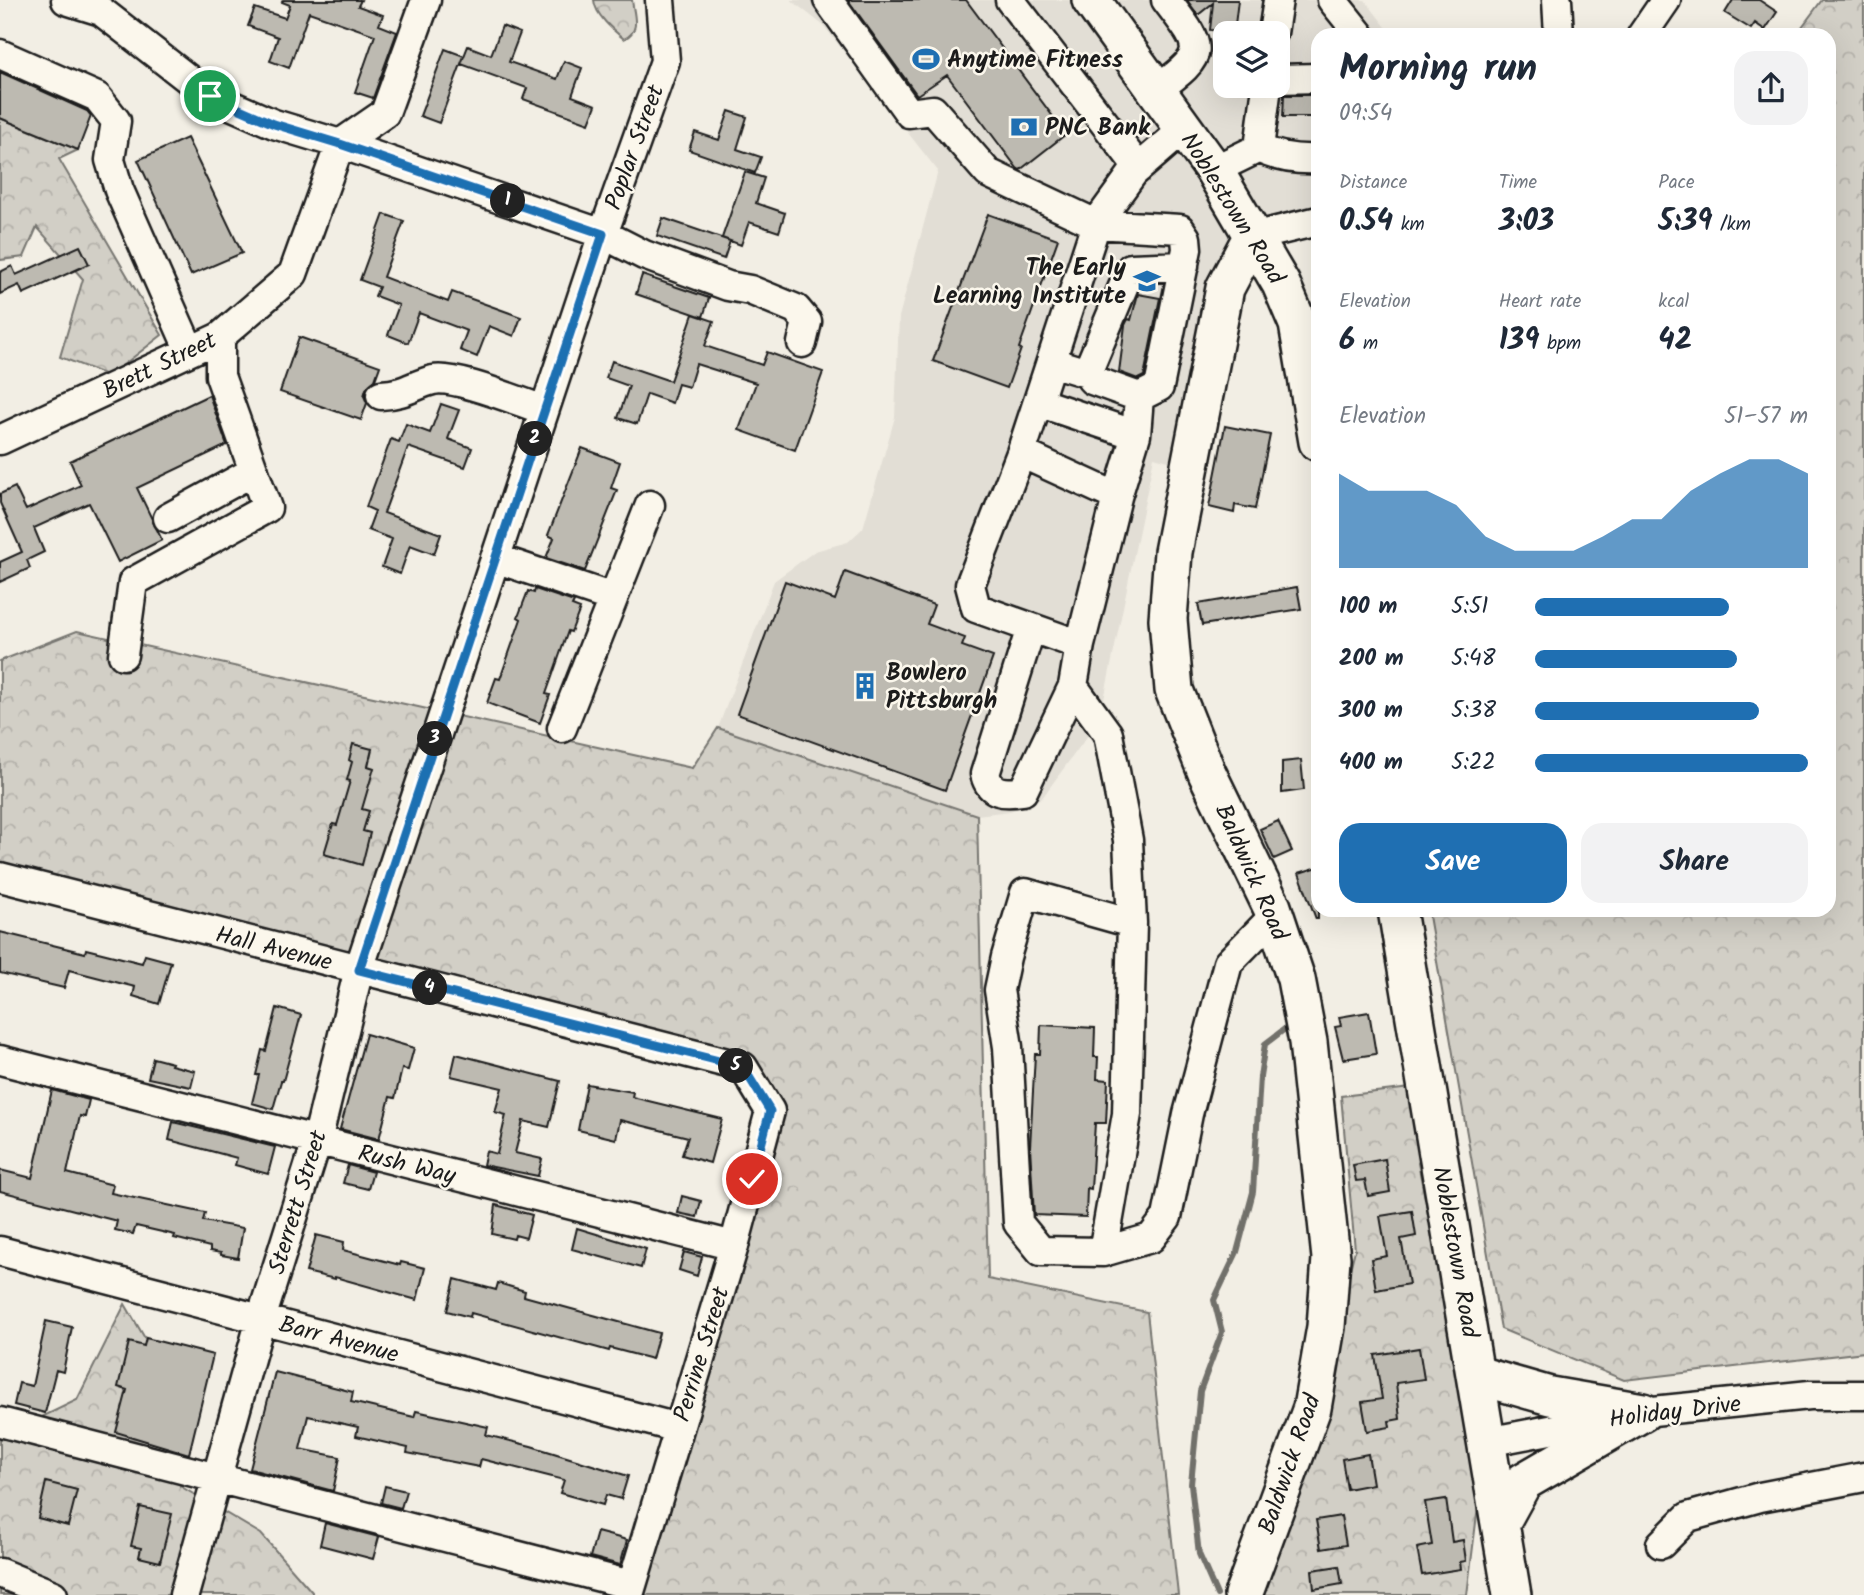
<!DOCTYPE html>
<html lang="en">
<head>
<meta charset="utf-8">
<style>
  :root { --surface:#fff; --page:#f2f2f3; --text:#1f2937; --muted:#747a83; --accent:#1f6fb2 }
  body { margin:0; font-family:Kalam,sans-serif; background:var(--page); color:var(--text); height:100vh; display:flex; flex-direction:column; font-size:26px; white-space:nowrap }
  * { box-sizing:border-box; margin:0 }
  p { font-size:23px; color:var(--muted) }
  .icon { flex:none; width:38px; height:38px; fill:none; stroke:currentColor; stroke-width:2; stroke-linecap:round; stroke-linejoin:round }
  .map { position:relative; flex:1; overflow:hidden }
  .side { position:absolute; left:1311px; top:28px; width:525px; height:889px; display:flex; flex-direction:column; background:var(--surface); border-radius:21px; box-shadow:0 7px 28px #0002 }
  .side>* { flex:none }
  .fabs { position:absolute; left:1213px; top:21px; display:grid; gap:14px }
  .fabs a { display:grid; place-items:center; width:77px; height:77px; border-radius:14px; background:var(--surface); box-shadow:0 7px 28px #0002; font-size:35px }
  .pin { position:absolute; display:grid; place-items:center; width:60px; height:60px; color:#fff; margin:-30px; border:4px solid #fff; border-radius:50%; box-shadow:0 2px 7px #0007 }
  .km { position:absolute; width:35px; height:35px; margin:-18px; border-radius:50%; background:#222; color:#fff; font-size:19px; line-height:35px; text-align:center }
  .round { display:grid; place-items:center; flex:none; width:74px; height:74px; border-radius:21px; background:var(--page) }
  .overview { display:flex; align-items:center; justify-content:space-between; height:119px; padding:0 28px }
  h1 { font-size:38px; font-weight:700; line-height:52px }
  .stats { display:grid; grid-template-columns:repeat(3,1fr); gap:10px; height:119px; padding:7px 28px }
  .stats div { display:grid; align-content:center }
  .stats b { font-size:30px; font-weight:700 }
  .stats small { font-size:19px; font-weight:400 }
  .stats p { font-size:19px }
  .chart { height:196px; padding:14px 28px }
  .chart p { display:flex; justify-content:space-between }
  .chart svg { width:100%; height:126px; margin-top:7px; fill:var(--accent); opacity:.7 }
  .action { display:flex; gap:14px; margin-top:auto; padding:14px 28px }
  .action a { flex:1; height:80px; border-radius:21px; background:var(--accent); color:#fff; font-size:28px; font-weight:700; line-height:80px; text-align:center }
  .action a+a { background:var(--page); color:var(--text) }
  ul { padding:0 28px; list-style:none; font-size:23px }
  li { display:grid; grid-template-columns:112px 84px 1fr; align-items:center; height:52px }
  li i { height:18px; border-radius:9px; background:var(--accent) }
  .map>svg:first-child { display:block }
  .built { fill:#e2ded5; fill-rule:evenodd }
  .forest { fill:url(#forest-crowns); stroke:#777671; stroke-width:2 }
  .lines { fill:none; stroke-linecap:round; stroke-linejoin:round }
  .stream { stroke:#716f6b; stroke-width:6 }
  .building { fill:#bdbab1; stroke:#1c1c1c; stroke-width:2 }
  .minor-casing { stroke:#1c1c1c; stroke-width:33 }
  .major-casing { stroke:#1c1c1c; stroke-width:42 }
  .minor { stroke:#fbf7ec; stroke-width:28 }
  .major { stroke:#fbf7ec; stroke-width:37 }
  .route-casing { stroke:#fff; stroke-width:14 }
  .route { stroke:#1f6fb2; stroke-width:9 }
  .labels { text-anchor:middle; stroke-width:5; stroke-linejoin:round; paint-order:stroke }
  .poi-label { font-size:24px; font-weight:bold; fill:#1c1c1c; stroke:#fbf7ec; text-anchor:start }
  .street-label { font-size:24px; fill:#1c1c1c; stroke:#fbf7ec }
</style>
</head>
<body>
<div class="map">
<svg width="1864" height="1595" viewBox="0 0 1864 1595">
  <defs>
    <pattern id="forest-crowns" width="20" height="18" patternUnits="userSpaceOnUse" patternTransform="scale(1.75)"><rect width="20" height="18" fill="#d2cfc6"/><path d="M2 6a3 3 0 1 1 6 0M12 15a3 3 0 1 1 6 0" fill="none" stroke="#b4b1aa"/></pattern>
  </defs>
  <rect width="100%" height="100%" fill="#f2eee4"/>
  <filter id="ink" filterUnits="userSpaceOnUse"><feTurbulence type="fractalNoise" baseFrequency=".0143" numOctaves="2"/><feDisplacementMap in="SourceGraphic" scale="14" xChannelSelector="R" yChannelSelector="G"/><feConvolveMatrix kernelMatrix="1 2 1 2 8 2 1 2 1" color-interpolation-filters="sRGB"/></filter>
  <g filter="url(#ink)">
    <path class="built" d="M791 0H1365L1392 35H1318V221L1252 237 1190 467 1154 457 1100 719 1042 798 1010 811 977 815 718 728 774 581 815 551 848 542 863 528 895 417 899 317 938 171 824 26ZM1225 33H1278V86H1225Z"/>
    <path class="forest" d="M594 0H632C634 16 641 31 624 39 613 30 595 15 594 0Z
      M1822 0H1864V1352L1624 1380 1501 1329 1428 910H1829V35H1796Z
      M0 118 78 150 59 159 162 335 109 376 60 357 83 279 37 227 24 257 0 260Z
      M77 631 692 768 718 728 977 815 988 1279 1147 1312 1178 1595H634L764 1098 730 1065 0 878V661Z
      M1420 1087 1446 1108 1418 1163 1481 1482 1467 1595H1262L1274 1565 1355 1250 1341 1096Z
      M125 1304 185 1407 180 1486 261 1534 312 1592V1595H0V1429L9 1433 77 1400Z"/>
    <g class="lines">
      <path class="stream" d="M1217 1595 1199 1554 1191 1484 1200 1391 1222 1332 1214 1300 1237 1252 1253 1192 1260 1077 1265 1044 1286 1028"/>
    </g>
    <path class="building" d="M283 0H361L358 6 383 15 379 25 397 32 373 98 355 92 375 35 309 12 289 68 270 61 278 37 248 26 255 8 285 18 290 5 282 2Z
      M848 0H966L1066 134 1020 170 1017 168 947 75 917 95Z
      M1187 0H1238L1234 33 1210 30 1213 3 1198 15Z
      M1733 0H1759L1777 12 1765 30 1755 23 1751 29 1725 13Z
      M502 26 520 33 509 62 557 79 564 61 582 68 572 96 596 105 589 123 523 99 527 88 461 64 468 46 491 55Z
      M445 49 464 56 439 123 420 116Z
      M0 72 87 111 91 116 78 150 0 118Z
      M1284 95H1318V117H1283Z
      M729 111 747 117 737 149 761 157 755 173 689 150 695 132 719 140Z
      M187 138 242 253 191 275 138 160Z
      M745 172 764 178 756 203 785 213 779 232 749 222 741 245 722 238Z
      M384 214 404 221 383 277 448 302 452 292 521 317 514 336 489 326 477 357 460 350 467 331 419 313 408 343 388 335 399 305 375 296 379 287 360 280Z
      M988 214 1058 239 1019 348 1021 349 1007 388 933 361Z
      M663 218 730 241 724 259 657 236Z
      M80 246 89 264 23 294 19 285 0 294V272L12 266 16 275Z
      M642 275 709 298 703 317 636 294Z
      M1138 294 1160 298 1144 376 1138 379 1119 372 1125 325 1128 319 1131 320Z
      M693 314 714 321 705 346 762 365 767 352 823 372 795 450 739 430 756 383 696 364 689 387 678 384 672 403 647 394 637 424 618 418 629 386 606 378 612 361 670 381Z
      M299 337 380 366 375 380 366 389 364 396 367 403 361 420 280 392Z
      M209 395 227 445 137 488 162 540 118 562 89 503 34 528 44 552 27 560 30 568 0 582V562L22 552 0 503V494L15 487 26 510 81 485 70 461Z
      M441 404 459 410 448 439 472 448 465 467 408 447 384 513 441 534 434 554 410 545 400 574 382 567 392 539 368 530 375 511 366 507 391 439 399 442 406 424 430 433Z
      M1225 426 1270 435 1255 509 1235 505 1234 513 1209 507Z
      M582 448 620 462 611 488 617 490 585 571 546 558 554 538 548 535Z
      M845 572 934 605 927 624 965 638 962 646 993 657 945 790 737 714 785 581 835 600Z
      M1297 587 1301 609 1202 625 1198 604Z
      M535 589 574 602 572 606 580 609 571 632 568 631 546 694 550 695 540 723 487 703 496 678 500 679 521 619 518 617 528 591 534 593Z
      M353 744 372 749 368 766 374 768 362 809 369 811 363 831 370 833 362 865 324 854 333 824 337 825 350 781 347 780 352 762 349 760Z
      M1301 760 1304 790 1282 793V762Z
      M1278 821 1292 851 1274 859 1260 829Z
      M1318 867V919H1316L1299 873Z
      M0 932 85 953 86 949 142 963 145 955 171 962 159 1004 133 996 135 987 69 970 64 988 0 973Z
      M277 1008 301 1015 283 1081H281L273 1109 252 1103 259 1075H256L262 1050 266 1051Z
      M1369 1012 1376 1054 1343 1059 1335 1027 1341 1026 1339 1017Z
      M1041 1025 1095 1028 1094 1057H1098L1097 1079 1108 1080 1106 1123H1095L1091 1189 1087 1188 1086 1217 1034 1215 1030 1147 1035 1054H1040Z
      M366 1034 414 1048 408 1070 402 1069 395 1098 390 1097 379 1139 340 1129Z
      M456 1054 560 1081 549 1127 523 1121 515 1153 542 1159 538 1176 483 1165 486 1151 497 1154 506 1115 495 1112 502 1088 451 1076Z
      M153 1058 172 1063 171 1065 195 1071 191 1087 148 1078Z
      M587 1084 633 1092 632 1097 722 1119 710 1163 682 1155 688 1137 620 1120 616 1139 578 1130Z
      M52 1090 89 1100 85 1117 80 1116 67 1173 113 1185 111 1193 205 1213 203 1221 243 1228 238 1258 221 1255V1253L210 1251V1247L174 1238 175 1235 136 1226 133 1234 115 1230 117 1221 0 1191V1170L32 1178Z
      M173 1122 275 1147 268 1174 235 1165 237 1158 169 1140Z
      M1385 1159 1390 1192 1368 1196 1365 1180 1356 1181 1353 1165Z
      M348 1165 373 1172 368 1189 343 1183Z
      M682 1196 701 1201 697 1217 678 1213Z
      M496 1205 532 1215 526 1238 515 1235 514 1239 492 1234Z
      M1412 1211 1416 1236 1401 1239 1409 1284 1376 1290 1371 1259 1387 1256 1380 1216Z
      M577 1228 646 1249 641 1268 572 1249Z
      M316 1235 344 1242 343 1250 400 1265 401 1262 425 1268 417 1300 335 1277V1279L306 1272Z
      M684 1252 702 1257 697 1276 679 1270Z
      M455 1279 496 1290 498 1283 525 1291 524 1296 659 1333 652 1359 610 1348 609 1351 471 1313 470 1317 447 1311Z
      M46 1321 72 1327 63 1372 56 1370 45 1413 14 1405 19 1383 32 1386Z
      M146 1338 213 1355 189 1454 116 1432 127 1390 118 1387 129 1342 144 1346Z
      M1419 1348 1424 1379 1396 1383 1400 1419 1389 1421 1390 1427 1367 1431 1362 1402 1382 1399 1375 1355Z
      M275 1372 353 1392 351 1402 414 1417 416 1411 488 1427 486 1435 531 1446 628 1476 621 1499 606 1495 603 1505 560 1493 564 1480 481 1459 479 1467 407 1453 408 1448 356 1436 358 1427 308 1416 300 1449 340 1457 333 1491 250 1469Z
      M1368 1454 1373 1484 1347 1489 1342 1459Z
      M46 1482 77 1490 68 1526 38 1518Z
      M385 1486 406 1491 401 1508 381 1503Z
      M1446 1499 1452 1542 1463 1540 1466 1561 1460 1562 1461 1569 1422 1575 1417 1548 1432 1545 1425 1502Z
      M140 1507 172 1514 160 1562 139 1557 141 1548 131 1546Z
      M1341 1516 1346 1545 1321 1549 1316 1520Z
      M325 1523 379 1537 373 1559 320 1545Z
      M597 1532 627 1540 620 1565 590 1557Z
      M1339 1566 1342 1584 1314 1589 1312 1570Z"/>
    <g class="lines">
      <defs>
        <path id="minor" d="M66 0 101 11 210 96 274 124 340 144 603 234 644 255 728 286 750 290 796 309 807 322 802 343
          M828 0 909 113 933 110 988 173 1096 224 1180 229 1186 238 1187 249 1159 387 1139 397 1092 380 1087 373 1051 362
          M1010 0 1139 168
          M1332 0 1360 35
          M1557 0 1559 35
          M1273 33 1278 0
          M1642 35 1666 0
          M0 54 97 97 116 121 110 160 119 190 190 351
          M1278 79 1318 78
          M1267 86 1259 148C1278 158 1297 160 1318 159
          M1156 90C1209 53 1203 48 1166 0
          M1214 170 1259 148
          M1252 237 1318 221
          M1087 373 1131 268 1184 266
          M381 395C406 394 413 385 433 380 456 375 519 402 544 410
          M1038 402 1136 435 1139 397
          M0 440 220 337 293 274 340 144 385 113 426 0
          M1021 453 970 585 976 608 1080 645
          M1117 497 1136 435
          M168 518 254 471
          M495 558 613 598
          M1031 628 985 774C990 794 1004 794 1023 791L1073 686
          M123 655 133 582 267 508 220 376V337
          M562 728 650 505
          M0 877 743 1067 770 1111 734 1246 629 1595
          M1025 893 1132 923 1127 1114 1103 1252 1041 1251 1018 1223 1008 1047 999 990 1006 957Z
          M1132 923 1128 840 1108 734 1073 686 1080 645 1117 497 1021 453 1096 224 1133 173 1184 129
          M0 1060 734 1246
          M0 1251 678 1428
          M1103 1252 1151 1238 1167 1217 1188 1114 1228 963 1275 915
          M0 1422 631 1585
          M1487 1442 1643 1412 1810 1395H1864
          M1661 1544 1688 1517 1760 1497 1864 1477
          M0 1573 53 1595
          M184 1595 261 1319 317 1141 359 969 603 234 665 61 660 0"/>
        <path id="major" d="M1091 0 1214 170 1281 284 1298 324 1318 442
          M1397 910 1512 1595
          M1477 1375 1550 1396 1643 1412
          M1501 1522 1523 1482 1643 1412
          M1243 1595 1312 1408 1326 1327 1331 1258 1308 1042 1296 979 1272 907 1207 773 1174 690 1168 619 1173 552 1225 288 1252 237"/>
      </defs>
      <use href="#minor" class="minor-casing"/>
      <use href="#major" class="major-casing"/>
      <use href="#minor" class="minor"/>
      <use href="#major" class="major"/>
    </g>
  </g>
  <g class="lines" filter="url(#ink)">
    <defs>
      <path id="route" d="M210 96 274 124 340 144 603 234 359 970 743 1067 770 1111 752 1179"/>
    </defs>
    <use href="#route" class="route-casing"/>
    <use href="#route" class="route"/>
  </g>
  <defs>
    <symbol id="stadium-bare" viewBox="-9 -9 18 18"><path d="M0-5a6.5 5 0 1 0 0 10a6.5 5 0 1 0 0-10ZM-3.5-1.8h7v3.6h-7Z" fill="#1f6fb2" stroke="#fbf7ec" stroke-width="2.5" paint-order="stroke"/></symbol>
    <symbol id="bank-bare" viewBox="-9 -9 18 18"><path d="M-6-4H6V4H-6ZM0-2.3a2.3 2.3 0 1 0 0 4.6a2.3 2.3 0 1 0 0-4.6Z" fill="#1f6fb2" stroke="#fbf7ec" stroke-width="2.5" paint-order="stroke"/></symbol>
    <symbol id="school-bare" viewBox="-9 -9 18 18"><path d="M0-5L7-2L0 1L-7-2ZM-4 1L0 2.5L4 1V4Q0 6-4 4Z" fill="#1f6fb2" stroke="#fbf7ec" stroke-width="2.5" paint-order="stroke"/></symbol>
    <symbol id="building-bare" viewBox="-9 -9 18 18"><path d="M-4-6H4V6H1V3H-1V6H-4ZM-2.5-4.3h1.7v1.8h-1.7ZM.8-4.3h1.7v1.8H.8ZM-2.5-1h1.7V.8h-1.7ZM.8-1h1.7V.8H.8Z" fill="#1f6fb2" stroke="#fbf7ec" stroke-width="2.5" paint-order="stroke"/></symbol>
  </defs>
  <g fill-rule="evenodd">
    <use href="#stadium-bare" x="907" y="40" width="38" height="38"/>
    <use href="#bank-bare" x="1005" y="108" width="38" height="38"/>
    <use href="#school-bare" x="1128" y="262" width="38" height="38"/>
    <use href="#building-bare" x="846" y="667" width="38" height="38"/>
  </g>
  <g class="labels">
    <g class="poi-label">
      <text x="947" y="67">Anytime Fitness</text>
      <text x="1045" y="135">PNC Bank</text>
      <text x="1126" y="275" text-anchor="end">The Early<tspan x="1126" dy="28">Learning Institute</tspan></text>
      <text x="886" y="680">Bowlero<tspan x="886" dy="28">Pittsburgh</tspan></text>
    </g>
    <g class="street-label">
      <text transform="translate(634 147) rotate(-70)" y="8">Poplar Street</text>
      <text transform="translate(1233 208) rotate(58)" y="8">Noblestown Road</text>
      <text transform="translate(159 365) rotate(-26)" y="8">Brett Street</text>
      <text transform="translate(1252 872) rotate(66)" y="8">Baldwick Road</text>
      <text transform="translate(274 948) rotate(14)" y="8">Hall Avenue</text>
      <text transform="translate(407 1164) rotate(14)" y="8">Rush Way</text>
      <text transform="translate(297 1202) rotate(-73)" y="8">Sterrett Street</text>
      <text transform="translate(1456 1252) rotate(80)" y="8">Noblestown Road</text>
      <text transform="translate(339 1339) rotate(15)" y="8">Barr Avenue</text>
      <text transform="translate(701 1354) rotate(-73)" y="8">Perrine Street</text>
      <text transform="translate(1675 1411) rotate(-7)" y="8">Holiday Drive</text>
      <text transform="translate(1289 1464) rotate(-71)" y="8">Baldwick Road</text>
    </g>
  </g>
</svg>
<div class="fabs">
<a><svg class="icon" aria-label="layers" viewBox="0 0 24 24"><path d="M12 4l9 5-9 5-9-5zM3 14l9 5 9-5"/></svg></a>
</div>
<div class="pin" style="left:210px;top:96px;background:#1e9e55"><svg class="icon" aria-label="arrive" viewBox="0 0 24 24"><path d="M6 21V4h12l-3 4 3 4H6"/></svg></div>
<div class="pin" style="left:752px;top:1179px;background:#d93025"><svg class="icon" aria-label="check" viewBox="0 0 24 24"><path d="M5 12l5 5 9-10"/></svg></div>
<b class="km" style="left:508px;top:201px">1</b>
<b class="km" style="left:535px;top:439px">2</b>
<b class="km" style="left:435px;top:739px">3</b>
<b class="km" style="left:430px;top:988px">4</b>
<b class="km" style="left:736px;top:1066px">5</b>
<section class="side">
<div class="overview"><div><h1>Morning run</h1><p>09:54</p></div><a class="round"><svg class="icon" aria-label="share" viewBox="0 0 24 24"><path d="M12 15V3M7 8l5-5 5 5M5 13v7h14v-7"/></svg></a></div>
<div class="stats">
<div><p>Distance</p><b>0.54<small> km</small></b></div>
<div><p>Time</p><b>3:03</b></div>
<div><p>Pace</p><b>5:39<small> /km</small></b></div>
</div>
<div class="stats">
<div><p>Elevation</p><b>6<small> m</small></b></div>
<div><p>Heart rate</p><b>139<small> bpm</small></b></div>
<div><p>kcal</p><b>42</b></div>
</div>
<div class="chart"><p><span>Elevation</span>51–57 m</p>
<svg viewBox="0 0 160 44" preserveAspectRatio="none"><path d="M0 44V11L10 17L20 17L30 17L40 22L50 33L60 38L70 38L80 38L90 33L100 27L110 27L120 17L130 11L140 6L150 6L160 11V44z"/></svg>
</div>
<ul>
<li><b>100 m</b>5:51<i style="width:71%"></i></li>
<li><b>200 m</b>5:48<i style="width:74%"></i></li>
<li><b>300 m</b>5:38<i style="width:82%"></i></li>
<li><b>400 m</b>5:22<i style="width:100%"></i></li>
</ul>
<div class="action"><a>Save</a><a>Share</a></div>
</section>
</div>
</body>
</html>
